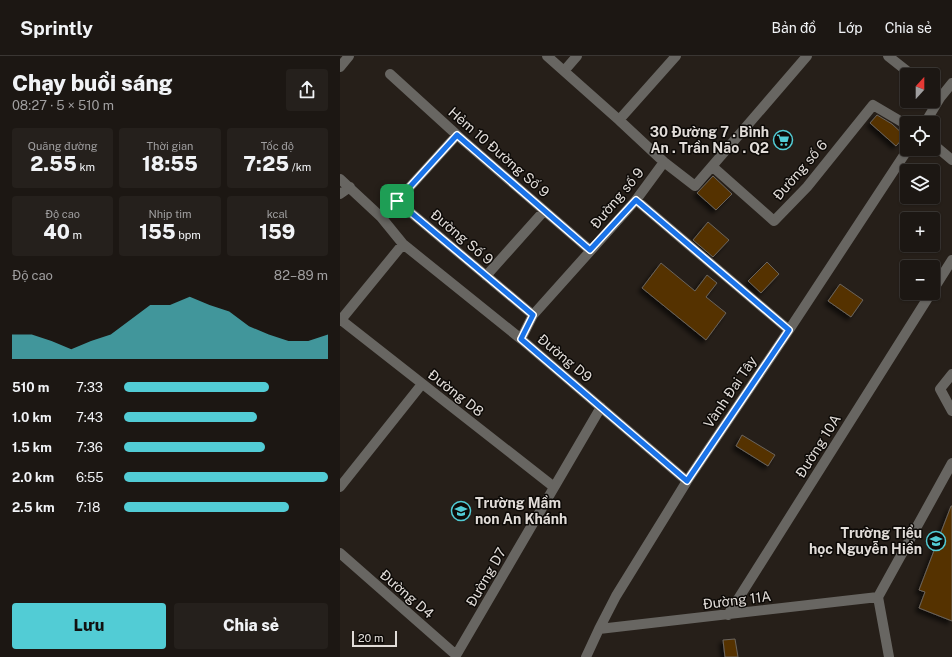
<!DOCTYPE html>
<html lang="vi">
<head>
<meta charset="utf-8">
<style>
  :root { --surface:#1c1713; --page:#25201c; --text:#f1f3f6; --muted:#a09fa0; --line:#3a3633; --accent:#52ccd5 }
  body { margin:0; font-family:"Public Sans",sans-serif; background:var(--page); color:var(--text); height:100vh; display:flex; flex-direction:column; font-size:15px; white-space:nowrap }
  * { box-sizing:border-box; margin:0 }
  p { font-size:13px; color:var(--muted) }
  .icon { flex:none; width:22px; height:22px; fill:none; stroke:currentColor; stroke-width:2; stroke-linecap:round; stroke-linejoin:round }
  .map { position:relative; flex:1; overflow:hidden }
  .details { display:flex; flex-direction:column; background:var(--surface); width:340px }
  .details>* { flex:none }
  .needle { width:26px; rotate:21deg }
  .fabs { position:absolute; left:560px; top:12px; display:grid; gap:8px }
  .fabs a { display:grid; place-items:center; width:40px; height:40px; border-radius:4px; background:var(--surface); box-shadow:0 1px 3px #0004,0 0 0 1px var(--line); font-size:20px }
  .scale { position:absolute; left:12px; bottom:10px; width:45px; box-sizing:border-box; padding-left:4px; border:2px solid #e1dcd8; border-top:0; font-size:11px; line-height:14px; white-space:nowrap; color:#e1dcd8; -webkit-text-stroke:3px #0d0a07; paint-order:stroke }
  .pin { position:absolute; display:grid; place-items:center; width:34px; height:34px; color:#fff; margin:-17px; border-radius:8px; box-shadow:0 2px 6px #0006 }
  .round { display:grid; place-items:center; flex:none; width:42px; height:42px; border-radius:4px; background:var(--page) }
  .head { display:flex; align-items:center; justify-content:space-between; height:68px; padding:0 12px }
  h1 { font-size:22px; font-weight:800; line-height:30px }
  .metrics { display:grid; grid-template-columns:repeat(3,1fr); gap:6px; height:68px; padding:4px 12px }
  .metrics div { display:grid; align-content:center; border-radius:4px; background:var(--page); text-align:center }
  .metrics b { font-size:20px; font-weight:800 }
  .metrics small { font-size:11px; font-weight:400 }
  .metrics p { font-size:11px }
  .chart { height:112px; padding:8px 12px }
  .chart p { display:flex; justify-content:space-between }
  .chart svg { width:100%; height:72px; margin-top:4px; fill:var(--accent); opacity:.7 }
  .cta { display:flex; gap:8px; margin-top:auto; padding:8px 12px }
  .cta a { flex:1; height:46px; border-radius:4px; background:var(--accent); color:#111; font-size:16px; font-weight:800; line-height:46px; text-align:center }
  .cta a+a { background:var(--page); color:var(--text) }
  ul { padding:0 12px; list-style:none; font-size:13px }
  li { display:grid; grid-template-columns:64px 48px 1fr; align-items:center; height:30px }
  li i { height:10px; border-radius:5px; background:var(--accent) }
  header { display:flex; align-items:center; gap:24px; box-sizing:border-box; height:56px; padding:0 20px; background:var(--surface); border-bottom:1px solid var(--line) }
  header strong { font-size:19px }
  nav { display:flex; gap:22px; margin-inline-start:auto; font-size:14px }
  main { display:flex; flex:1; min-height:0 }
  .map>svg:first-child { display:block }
  .building { fill:#543303; stroke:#6b645c; filter:url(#shadow) }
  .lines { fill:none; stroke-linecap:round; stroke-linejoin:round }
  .minor { stroke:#686662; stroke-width:10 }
  .route-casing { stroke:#fff; stroke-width:8 }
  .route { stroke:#1a73e8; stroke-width:5 }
  .labels { text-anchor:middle; stroke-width:3; stroke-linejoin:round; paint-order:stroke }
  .poi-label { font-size:14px; font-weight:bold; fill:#e1dcd8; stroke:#0d0a07; text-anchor:end }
  .street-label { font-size:14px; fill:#e1dcd8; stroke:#0d0a07 }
</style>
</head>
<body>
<header>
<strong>Sprintly</strong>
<nav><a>Bản đồ</a><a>Lớp</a><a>Chia sẻ</a></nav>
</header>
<main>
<section class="details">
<div class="head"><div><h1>Chạy buổi sáng</h1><p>08:27 · 5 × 510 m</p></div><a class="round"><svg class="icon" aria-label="share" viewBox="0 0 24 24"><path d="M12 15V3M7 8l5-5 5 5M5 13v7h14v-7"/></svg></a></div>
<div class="metrics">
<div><p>Quãng đường</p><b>2.55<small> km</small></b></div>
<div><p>Thời gian</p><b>18:55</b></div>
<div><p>Tốc độ</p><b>7:25<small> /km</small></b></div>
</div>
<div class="metrics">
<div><p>Độ cao</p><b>40<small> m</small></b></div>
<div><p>Nhịp tim</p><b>155<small> bpm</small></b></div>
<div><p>kcal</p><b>159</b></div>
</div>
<div class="chart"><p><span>Độ cao</span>82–89 m</p>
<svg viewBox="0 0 160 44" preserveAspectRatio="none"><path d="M0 44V29L10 29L20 33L30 38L40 33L50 29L60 20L70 11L80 11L90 6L100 11L110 15L120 24L130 29L140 33L150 33L160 29V44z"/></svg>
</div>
<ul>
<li><b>510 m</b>7:33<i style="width:71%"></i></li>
<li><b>1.0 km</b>7:43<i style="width:65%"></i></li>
<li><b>1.5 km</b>7:36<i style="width:69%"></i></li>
<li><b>2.0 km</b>6:55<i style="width:100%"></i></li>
<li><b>2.5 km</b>7:18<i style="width:81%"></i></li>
</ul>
<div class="cta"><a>Lưu</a><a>Chia sẻ</a></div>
</section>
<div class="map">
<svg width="612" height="601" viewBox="0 0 612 601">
  <defs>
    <filter id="shadow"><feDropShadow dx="-3.5" dy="3.5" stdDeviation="2" flood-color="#0009"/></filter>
  </defs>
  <rect width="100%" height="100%" fill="#261f19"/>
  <path class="building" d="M537 59 552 68 565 80 556 90 530 67Z
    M373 120 392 138 376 154 357 137Z
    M368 166 389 184 373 201 353 184Z
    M427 206 439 218 421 237 408 225Z
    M321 207 355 235 367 219 377 227 366 241 386 257 366 284 302 232Z
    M500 228 523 244 511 261 488 245Z
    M402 379 435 399 428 410 396 390Z
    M611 450H612V565L579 552 585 536 579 534Z
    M395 583 398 601H385L383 584Z"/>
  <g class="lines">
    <path class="minor" d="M207 0 279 64 324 106 355 130 467 0
      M548 0 572 19
      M0 11 9 0
      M224 15 237 0
      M50 18 117 79 250 194
      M279 64 336 0
      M585 67 600 42 612 27
      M593 88 612 104
      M373 111 434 165 467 131 533 49 567 69
      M0 123 41 161 57 145 193 259
      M0 138 10 131
      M296 144 449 274
      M57 145 117 79
      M41 161 63 188 181 283 347 425
      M146 220 204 155
      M593 234 612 204
      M1 264 214 431
      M0 265 63 188
      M181 283 193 259 296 144 324 106
      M612 318 600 333 612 355
      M0 431 82 328
      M0 497 116 599
      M388 559 591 237
      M259 573 538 541
      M115 601 261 351
      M246 601 259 573 276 540 347 425 449 274 568 93
      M549 601 538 541 612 407"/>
  </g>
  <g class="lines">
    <defs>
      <path id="route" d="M117 79 250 194 296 144 449 274 347 425 181 283 193 259 57 145Z"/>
    </defs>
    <use href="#route" class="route-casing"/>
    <use href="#route" class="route"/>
  </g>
  <defs>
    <symbol id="supermarket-ring" viewBox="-11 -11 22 22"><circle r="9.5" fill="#0d0a07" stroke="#52ccd5" stroke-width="1.5"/><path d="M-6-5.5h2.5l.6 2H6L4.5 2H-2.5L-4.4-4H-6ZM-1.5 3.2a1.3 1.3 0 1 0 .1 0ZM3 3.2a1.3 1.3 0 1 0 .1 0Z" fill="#52ccd5"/></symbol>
    <symbol id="school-ring" viewBox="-11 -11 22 22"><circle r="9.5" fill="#0d0a07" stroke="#52ccd5" stroke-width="1.5"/><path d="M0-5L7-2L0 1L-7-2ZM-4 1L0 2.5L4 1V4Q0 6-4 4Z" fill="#52ccd5"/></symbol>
  </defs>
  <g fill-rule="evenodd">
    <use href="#supermarket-ring" x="432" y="73" width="22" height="22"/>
    <use href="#school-ring" x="110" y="444" width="22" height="22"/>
    <use href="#school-ring" x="585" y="474" width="22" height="22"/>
  </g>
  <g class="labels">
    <g class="poi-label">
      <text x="429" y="81">30 Đường 7 . Bình<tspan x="429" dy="16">An . Trần Não . Q2</tspan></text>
      <text x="135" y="452" text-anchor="start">Trường Mầm<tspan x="135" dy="16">non An Khánh</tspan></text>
      <text x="582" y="482">Trường Tiểu<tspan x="582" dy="16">học Nguyễn Hiền</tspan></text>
    </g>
    <g class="street-label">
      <text transform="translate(159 96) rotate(41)" y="5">Hẻm 10 Đường Số 9</text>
      <text transform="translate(460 114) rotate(-49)" y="5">Đường số 6</text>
      <text transform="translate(277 142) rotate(-50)" y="5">Đường số 9</text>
      <text transform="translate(122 181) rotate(40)" y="5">Đường Số 9</text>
      <text transform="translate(225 302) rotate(40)" y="5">Đường D9</text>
      <text transform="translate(390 336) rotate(-56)" y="5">Vành Đai Tây</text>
      <text transform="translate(116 337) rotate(38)" y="5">Đường D8</text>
      <text transform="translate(478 390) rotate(-58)" y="5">Đường 10A</text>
      <text transform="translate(146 521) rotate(-60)" y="5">Đường D7</text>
      <text transform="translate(67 538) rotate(41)" y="5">Đường D4</text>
      <text transform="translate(397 544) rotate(-7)" y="5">Đường 11A</text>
    </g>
  </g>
</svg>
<div class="fabs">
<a><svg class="needle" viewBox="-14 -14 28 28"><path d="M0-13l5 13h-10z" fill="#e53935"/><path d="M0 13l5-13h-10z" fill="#a09fa0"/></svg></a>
<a><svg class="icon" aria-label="locate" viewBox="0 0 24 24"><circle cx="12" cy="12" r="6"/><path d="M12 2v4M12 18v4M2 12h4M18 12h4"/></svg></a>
<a><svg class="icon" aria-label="layers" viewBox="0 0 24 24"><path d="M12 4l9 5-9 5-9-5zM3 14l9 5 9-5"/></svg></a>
<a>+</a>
<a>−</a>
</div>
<div class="scale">20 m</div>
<div class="pin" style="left:57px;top:145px;background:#1e9e55"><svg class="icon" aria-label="arrive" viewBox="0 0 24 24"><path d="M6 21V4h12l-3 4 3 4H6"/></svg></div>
</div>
</main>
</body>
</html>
